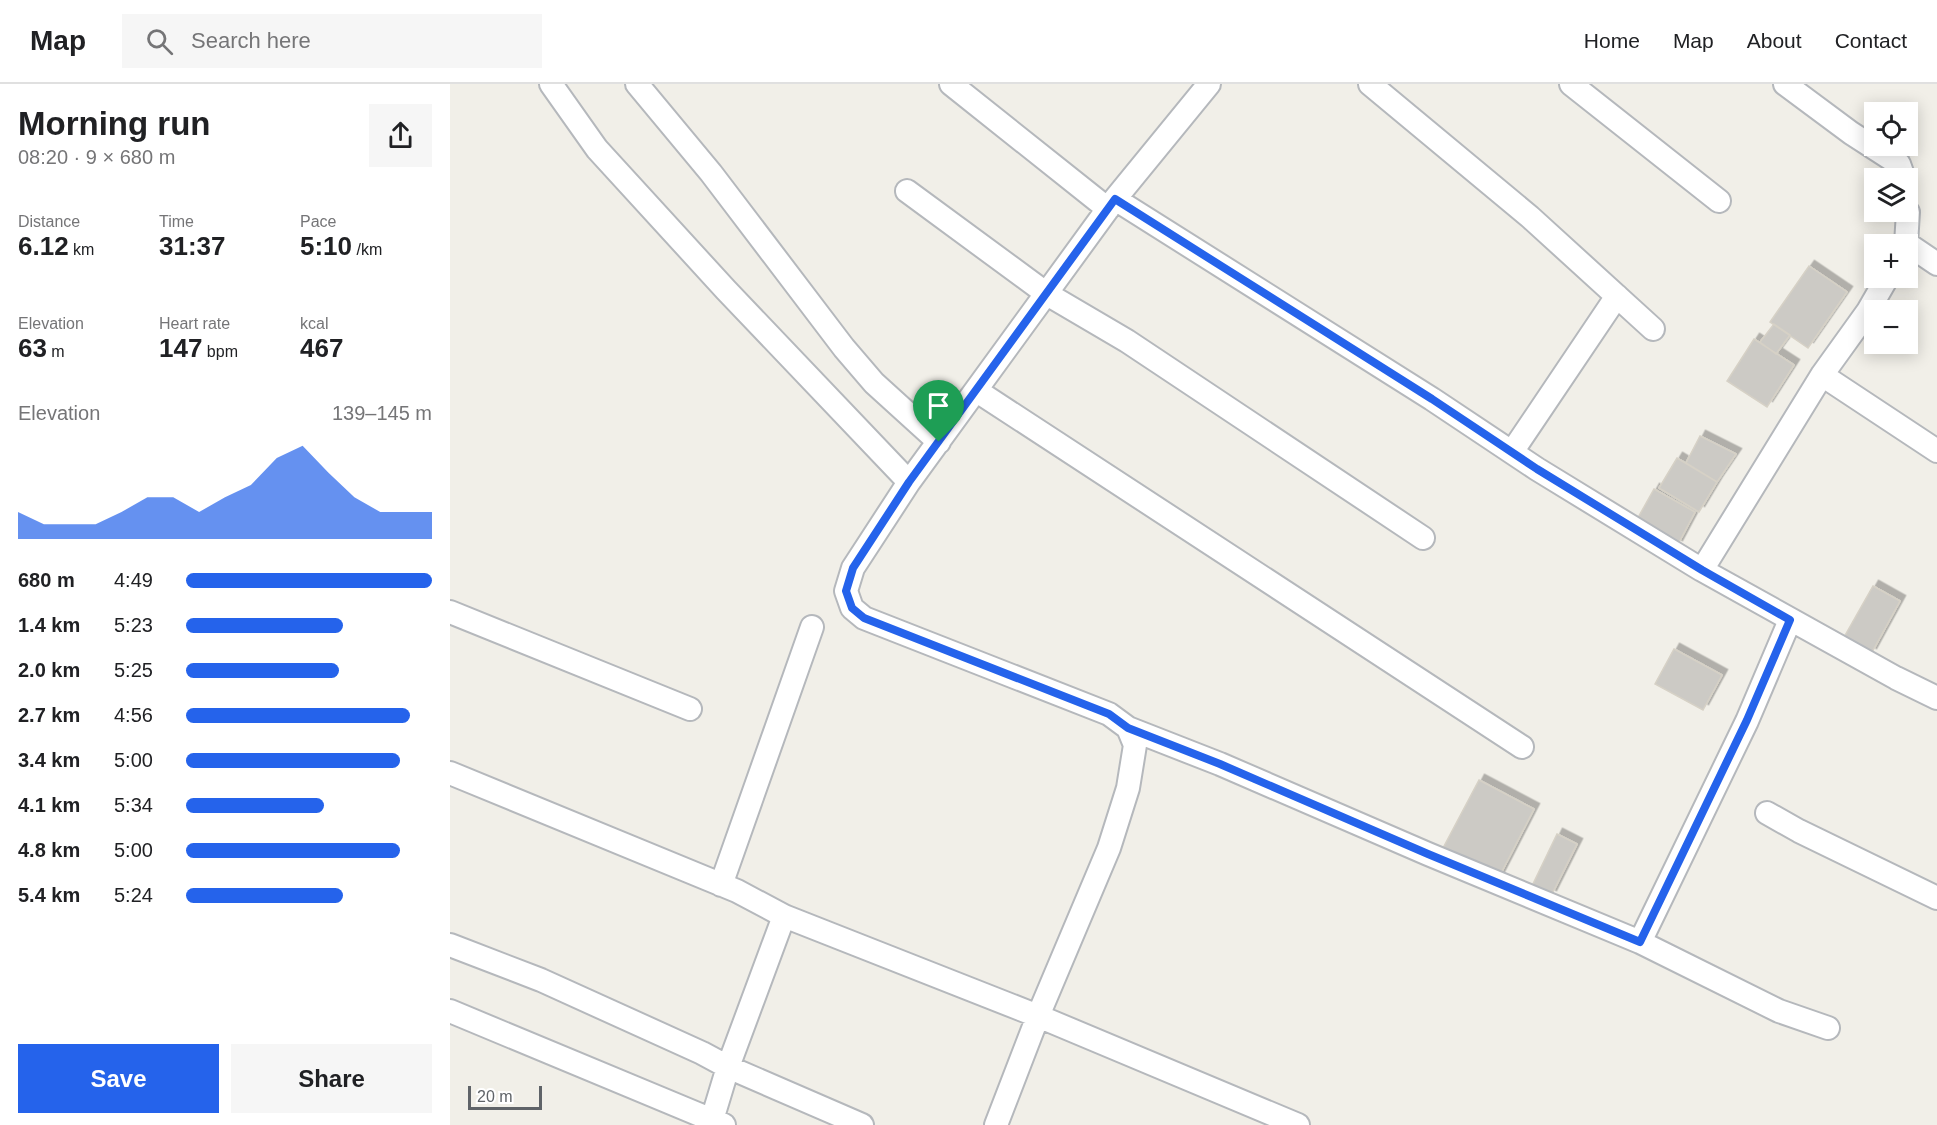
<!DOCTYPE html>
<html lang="en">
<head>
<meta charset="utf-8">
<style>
  :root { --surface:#fff; --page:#f6f6f6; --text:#202124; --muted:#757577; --line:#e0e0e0; --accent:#2563eb }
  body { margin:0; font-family:Arial,sans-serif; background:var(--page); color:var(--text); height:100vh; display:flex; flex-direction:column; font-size:22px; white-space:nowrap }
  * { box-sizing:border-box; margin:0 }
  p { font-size:20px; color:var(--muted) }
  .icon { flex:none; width:33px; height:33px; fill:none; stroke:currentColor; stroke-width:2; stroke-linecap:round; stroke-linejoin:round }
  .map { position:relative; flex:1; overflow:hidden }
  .side { display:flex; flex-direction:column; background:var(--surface); width:450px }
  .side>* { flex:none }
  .tools { position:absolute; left:1414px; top:18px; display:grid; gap:12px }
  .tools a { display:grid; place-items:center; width:54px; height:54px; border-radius:0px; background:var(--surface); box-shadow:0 3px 15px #0003; font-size:30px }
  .scale { position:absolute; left:18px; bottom:15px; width:74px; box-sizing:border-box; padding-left:6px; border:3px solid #5f6368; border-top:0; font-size:16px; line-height:21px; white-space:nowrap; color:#5f6368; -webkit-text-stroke:4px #fff; paint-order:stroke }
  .pin { position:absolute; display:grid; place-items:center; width:51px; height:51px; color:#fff; margin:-62px -26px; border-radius:50% 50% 50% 0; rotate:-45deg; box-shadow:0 0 6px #0007 }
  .pin .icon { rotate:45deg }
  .round { display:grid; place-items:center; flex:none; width:63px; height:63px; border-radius:0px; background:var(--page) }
  .summary { display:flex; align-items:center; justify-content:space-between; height:102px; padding:0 18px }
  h1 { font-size:33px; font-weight:700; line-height:45px }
  .metrics { display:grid; grid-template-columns:repeat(3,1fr); gap:9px; height:102px; padding:6px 18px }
  .metrics div { display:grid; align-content:center }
  .metrics b { font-size:26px; font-weight:700 }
  .metrics small { font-size:16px; font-weight:400 }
  .metrics p { font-size:16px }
  .chart { height:168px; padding:12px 18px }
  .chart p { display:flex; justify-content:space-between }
  .chart svg { width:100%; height:108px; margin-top:6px; fill:var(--accent); opacity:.7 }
  .action { display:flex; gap:12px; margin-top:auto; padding:12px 18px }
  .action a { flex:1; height:69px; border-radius:0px; background:var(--accent); color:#fff; font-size:24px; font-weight:700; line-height:69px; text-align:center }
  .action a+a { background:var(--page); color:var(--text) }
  ul { padding:0 18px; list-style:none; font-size:20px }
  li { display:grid; grid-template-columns:96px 72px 1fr; align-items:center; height:45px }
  li i { height:15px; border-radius:8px; background:var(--accent) }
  header { display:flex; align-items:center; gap:36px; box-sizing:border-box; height:84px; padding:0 30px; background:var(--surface); border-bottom:2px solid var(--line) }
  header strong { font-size:28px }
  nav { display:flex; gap:33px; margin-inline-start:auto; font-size:21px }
  .search { width:420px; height:54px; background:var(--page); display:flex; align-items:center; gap:15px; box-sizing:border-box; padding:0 21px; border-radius:0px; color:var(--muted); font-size:22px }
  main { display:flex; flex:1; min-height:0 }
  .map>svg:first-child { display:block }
  .building { fill:#cccac5; stroke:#d6d1c6; stroke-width:1.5; filter:url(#shadow) }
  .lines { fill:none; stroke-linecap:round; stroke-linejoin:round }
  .minor-casing { stroke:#b5b8bc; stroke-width:26 }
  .minor { stroke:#fff; stroke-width:22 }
  .route-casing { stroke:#fff; stroke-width:12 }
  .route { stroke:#2563eb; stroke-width:8 }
</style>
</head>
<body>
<header>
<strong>Map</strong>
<div class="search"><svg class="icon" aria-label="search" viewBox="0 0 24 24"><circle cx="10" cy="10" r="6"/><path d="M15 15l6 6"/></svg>Search here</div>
<nav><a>Home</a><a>Map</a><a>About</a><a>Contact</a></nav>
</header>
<main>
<section class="side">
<div class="summary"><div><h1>Morning run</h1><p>08:20 · 9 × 680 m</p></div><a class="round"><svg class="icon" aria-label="share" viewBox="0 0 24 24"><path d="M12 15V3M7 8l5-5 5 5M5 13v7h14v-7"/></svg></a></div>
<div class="metrics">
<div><p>Distance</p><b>6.12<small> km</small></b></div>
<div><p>Time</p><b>31:37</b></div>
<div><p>Pace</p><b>5:10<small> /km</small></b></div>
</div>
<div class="metrics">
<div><p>Elevation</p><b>63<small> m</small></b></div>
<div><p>Heart rate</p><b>147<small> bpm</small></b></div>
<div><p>kcal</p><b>467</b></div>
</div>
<div class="chart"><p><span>Elevation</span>139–145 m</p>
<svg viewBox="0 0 160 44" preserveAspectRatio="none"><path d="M0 44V33L10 38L20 38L30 38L40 33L50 27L60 27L70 33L80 27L90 22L100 11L110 6L120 17L130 27L140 33L150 33L160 33V44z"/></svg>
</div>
<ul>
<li><b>680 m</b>4:49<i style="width:100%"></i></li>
<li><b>1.4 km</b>5:23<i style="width:64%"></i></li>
<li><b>2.0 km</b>5:25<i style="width:62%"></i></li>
<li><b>2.7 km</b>4:56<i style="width:91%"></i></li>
<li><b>3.4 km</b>5:00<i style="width:87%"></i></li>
<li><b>4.1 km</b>5:34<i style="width:56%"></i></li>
<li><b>4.8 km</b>5:00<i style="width:87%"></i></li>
<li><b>5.4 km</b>5:24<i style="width:64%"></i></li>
</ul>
<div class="action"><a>Save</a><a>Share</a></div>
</section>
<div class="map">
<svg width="1487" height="1041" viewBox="0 0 1487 1041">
  <defs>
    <filter id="shadow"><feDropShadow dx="5.5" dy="-5.5" stdDeviation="0" flood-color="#0004"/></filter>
  </defs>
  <rect width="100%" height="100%" fill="#f1efe8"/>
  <path class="building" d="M1359 182 1397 208 1358 264 1320 238Z
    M1324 240 1340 251 1326 270 1310 258Z
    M1304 255 1344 281 1317 323 1277 297Z
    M1250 352 1286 370 1267 398 1236 379Z
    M1227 374 1267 398 1249 428 1209 404Z
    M1204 405 1245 428 1227 462 1185 439Z
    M1423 502 1450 517 1421 570 1393 555Z
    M1224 565 1272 591 1253 626 1205 600Z
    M1029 696 1084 725 1048 795 992 766Z
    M1107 750 1127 760 1101 812 1082 802Z"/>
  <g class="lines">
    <defs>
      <path id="minor" d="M101 0 147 65 276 206 459 398
        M187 0 261 89 394 264 424 299 489 358
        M501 0 658 125
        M920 0 1080 133 1203 245
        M1121 0 1269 117
        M1335 0 1401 49 1449 80 1454 94
        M457 107 597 210 677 257 973 454
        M665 115 982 315 1087 385 1252 486 1446 594 1487 614
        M1456 159 1487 180
        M1456 160 1458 128
        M1372 291 1487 367
        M527 307 1072 663
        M1062 368 1167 212
        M1252 486 1372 291 1418 227 1437 194
        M0 528 240 625
        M678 644 770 680 978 770 1190 858 1329 927 1378 944
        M0 689 287 807 334 832 588 932 848 1041
        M1317 729 1349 747 1487 814
        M271 801 362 543
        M1190 858 1297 637 1340 536
        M0 861 91 896 252 969 278 983 412 1041
        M0 927 274 1041
        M262 1036 278 983 334 832
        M546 1041 588 932 659 764 678 704 685 661 678 644 659 630 414 534 402 524 396 507 403 484 459 398 665 115 759 0"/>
    </defs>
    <use href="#minor" class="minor-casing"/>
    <use href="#minor" class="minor"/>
  </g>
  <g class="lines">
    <defs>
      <path id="route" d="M665 115 982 315 1087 385 1252 486 1340 536 1297 636 1190 858 978 770 770 680 678 644 659 630 414 534 402 524 396 507 403 484 459 398Z"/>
    </defs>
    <use href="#route" class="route-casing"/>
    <use href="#route" class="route"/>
  </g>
</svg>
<div class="tools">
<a><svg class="icon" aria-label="locate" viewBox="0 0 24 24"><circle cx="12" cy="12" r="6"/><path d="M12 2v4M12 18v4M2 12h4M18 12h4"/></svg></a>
<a><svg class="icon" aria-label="layers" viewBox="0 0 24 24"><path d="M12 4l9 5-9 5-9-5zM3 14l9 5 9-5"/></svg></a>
<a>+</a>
<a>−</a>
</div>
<div class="scale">20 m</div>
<div class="pin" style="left:489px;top:358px;background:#1e9e55"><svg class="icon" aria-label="arrive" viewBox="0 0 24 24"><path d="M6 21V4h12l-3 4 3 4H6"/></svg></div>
</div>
</main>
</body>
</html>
